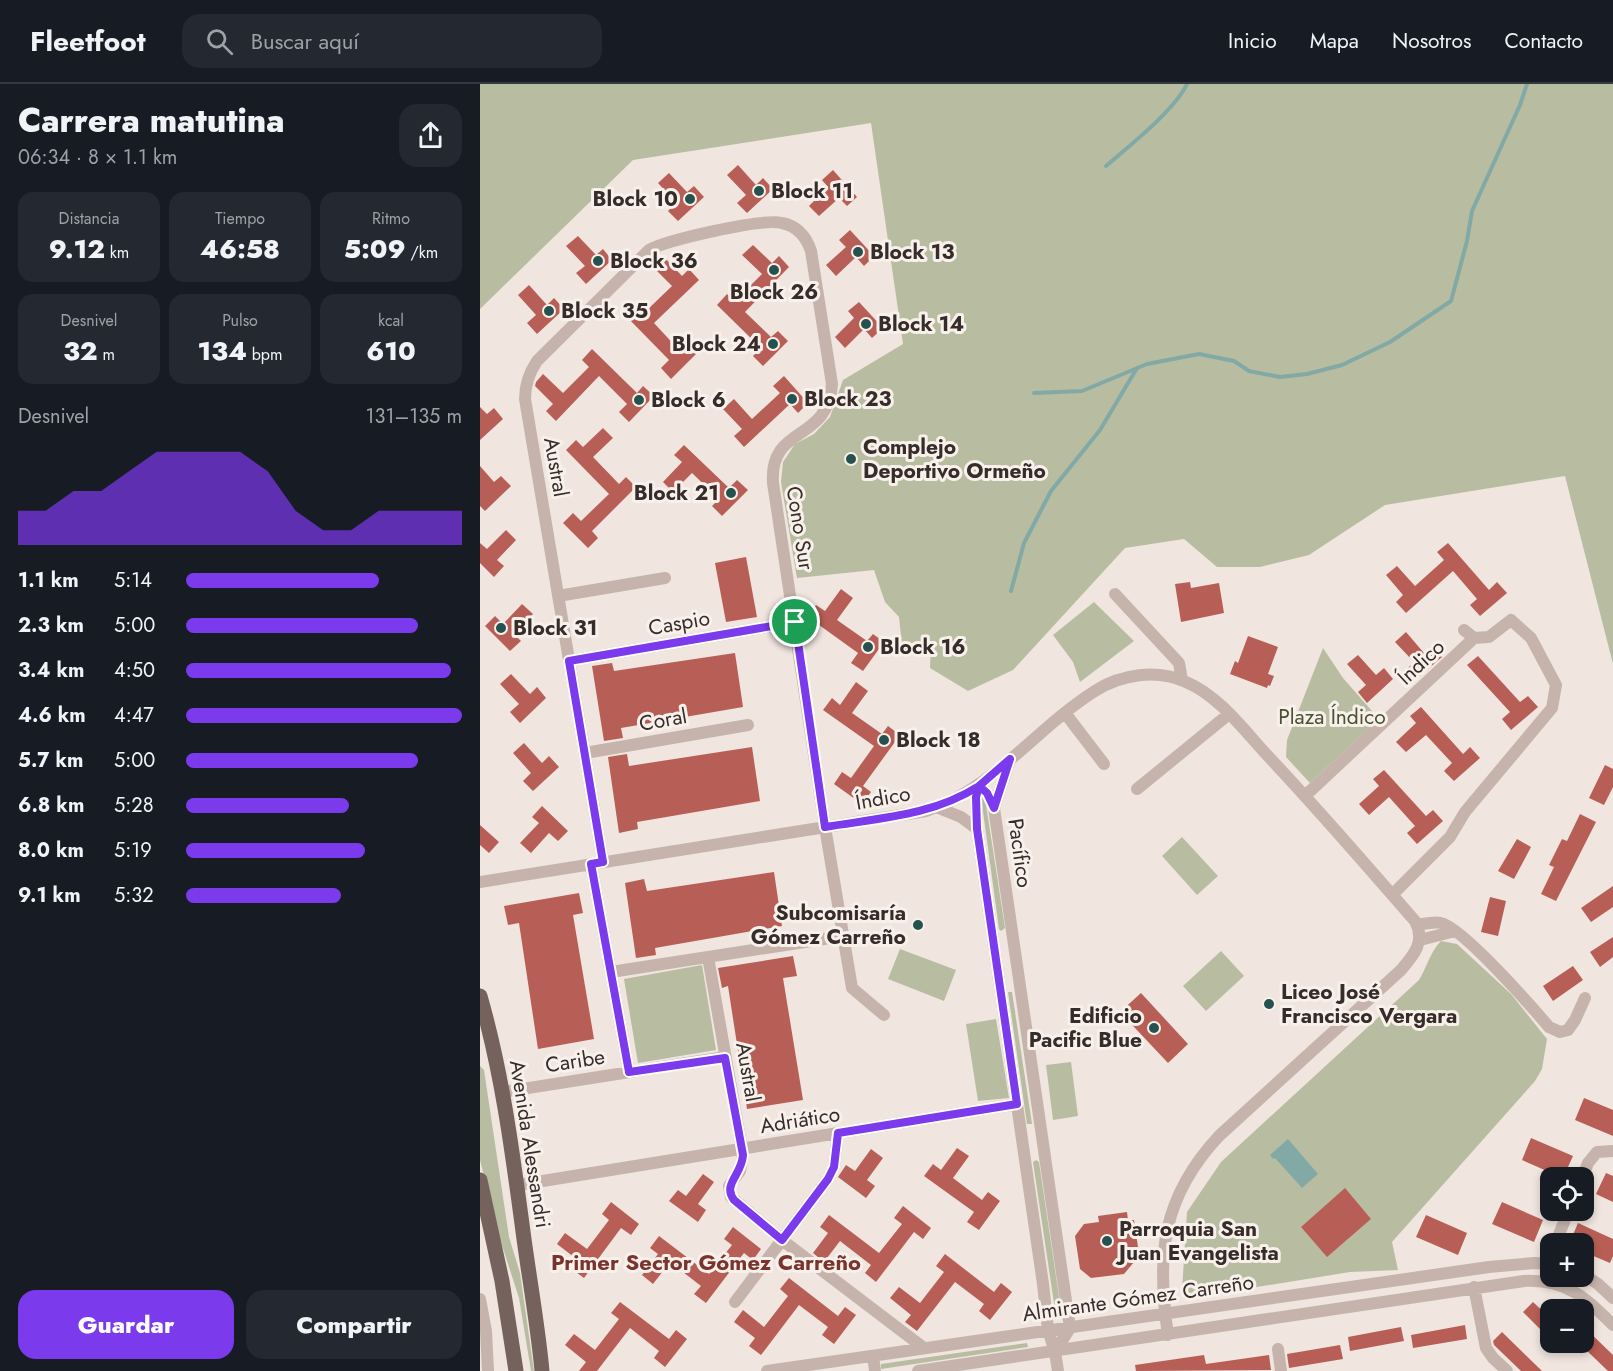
<!DOCTYPE html>
<html lang="es">
<head>
<meta charset="utf-8">
<style>
  :root { --surface:#171b24; --page:#242831; --text:#f1f3f6; --muted:#9ea1a6; --line:#363941; --accent:#7c3aed }
  body { margin:0; font-family:Jost,sans-serif; background:var(--page); color:var(--text); height:100vh; display:flex; flex-direction:column; font-size:22px; white-space:nowrap }
  * { box-sizing:border-box; margin:0 }
  p { font-size:20px; color:var(--muted) }
  .icon { flex:none; width:33px; height:33px; fill:none; stroke:currentColor; stroke-width:2; stroke-linecap:round; stroke-linejoin:round }
  .map { position:relative; flex:1; overflow:hidden }
  .drawer { display:flex; flex-direction:column; background:var(--surface); width:480px }
  .drawer>* { flex:none }
  .fabs { position:absolute; left:1060px; top:1083px; display:grid; gap:12px }
  .fabs a { display:grid; place-items:center; width:54px; height:54px; border-radius:12px; background:var(--surface); box-shadow:0 3px 9px #0003; font-size:30px }
  .pin { position:absolute; display:grid; place-items:center; width:51px; height:51px; color:#fff; margin:-26px; border:3px solid #fff; border-radius:50%; box-shadow:0 2px 6px #0007 }
  .round { display:grid; place-items:center; flex:none; width:63px; height:63px; border-radius:18px; background:var(--page) }
  .overview { display:flex; align-items:center; justify-content:space-between; height:102px; padding:0 18px }
  h1 { font-size:33px; font-weight:800; line-height:45px }
  .metrics { display:grid; grid-template-columns:repeat(3,1fr); gap:9px; height:102px; padding:6px 18px }
  .metrics div { display:grid; align-content:center; border-radius:15px; background:var(--page); text-align:center }
  .metrics b { font-size:26px; font-weight:800 }
  .metrics small { font-size:16px; font-weight:400 }
  .metrics p { font-size:16px }
  .chart { height:168px; padding:12px 18px }
  .chart p { display:flex; justify-content:space-between }
  .chart svg { width:100%; height:108px; margin-top:6px; fill:var(--accent); opacity:.7 }
  .action { display:flex; gap:12px; margin-top:auto; padding:12px 18px }
  .action a { flex:1; height:69px; border-radius:18px; background:var(--accent); color:#fff; font-size:24px; font-weight:800; line-height:69px; text-align:center }
  .action a+a { background:var(--page); color:var(--text) }
  ul { padding:0 18px; list-style:none; font-size:20px }
  li { display:grid; grid-template-columns:96px 72px 1fr; align-items:center; height:45px }
  li i { height:15px; border-radius:8px; background:var(--accent) }
  header { display:flex; align-items:center; gap:36px; box-sizing:border-box; height:84px; padding:0 30px; background:var(--surface); border-bottom:2px solid var(--line) }
  header strong { font-size:28px }
  nav { display:flex; gap:33px; margin-inline-start:auto; font-size:21px }
  .search { width:420px; height:54px; background:var(--page); display:flex; align-items:center; gap:15px; box-sizing:border-box; padding:0 21px; border-radius:18px; color:var(--muted); font-size:22px }
  main { display:flex; flex:1; min-height:0 }
  .map>svg:first-child { display:block }
  .green { fill:#b8bda1 }
  .water { fill:#82a9a5 }
  .lines { fill:none; stroke-linecap:round; stroke-linejoin:round }
  .stream { stroke:#82a9a5; stroke-width:4 }
  .building { fill:#b75f56 }
  .minor { stroke:#c6b4ac; stroke-width:12 }
  .major { stroke:#76625d; stroke-width:15 }
  .route-casing { stroke:#fff; stroke-width:12 }
  .route { stroke:#7c3aed; stroke-width:8 }
  .poi-dot { fill:#25524e; stroke:#f8f0eb; stroke-width:2 }
  .labels { text-anchor:middle; stroke-width:6; stroke-linejoin:round; paint-order:stroke }
  .poi-label { font-size:21px; font-weight:bold; fill:#362c2a; stroke:#f8f0eb; text-anchor:start }
  .street-label { font-size:21px; fill:#362c2a; stroke:#f8f0eb }
  .park-label { font-size:21px; fill:#4a5131; stroke:#f8f0eb }
  .neighbourhood-label { font-size:22px; font-weight:bold; fill:#7a342d; stroke:#f8f0eb }
</style>
</head>
<body>
<header>
<strong>Fleetfoot</strong>
<div class="search"><svg class="icon" aria-label="search" viewBox="0 0 24 24"><circle cx="10" cy="10" r="6"/><path d="M15 15l6 6"/></svg>Buscar aquí</div>
<nav><a>Inicio</a><a>Mapa</a><a>Nosotros</a><a>Contacto</a></nav>
</header>
<main>
<section class="drawer">
<div class="overview"><div><h1>Carrera matutina</h1><p>06:34 · 8 × 1.1 km</p></div><a class="round"><svg class="icon" aria-label="share" viewBox="0 0 24 24"><path d="M12 15V3M7 8l5-5 5 5M5 13v7h14v-7"/></svg></a></div>
<div class="metrics">
<div><p>Distancia</p><b>9.12<small> km</small></b></div>
<div><p>Tiempo</p><b>46:58</b></div>
<div><p>Ritmo</p><b>5:09<small> /km</small></b></div>
</div>
<div class="metrics">
<div><p>Desnivel</p><b>32<small> m</small></b></div>
<div><p>Pulso</p><b>134<small> bpm</small></b></div>
<div><p>kcal</p><b>610</b></div>
</div>
<div class="chart"><p><span>Desnivel</span>131–135 m</p>
<svg viewBox="0 0 160 44" preserveAspectRatio="none"><path d="M0 44V30L10 30L20 22L30 22L40 14L50 6L60 6L70 6L80 6L90 14L100 30L110 38L120 38L130 30L140 30L150 30L160 30V44z"/></svg>
</div>
<ul>
<li><b>1.1 km</b>5:14<i style="width:70%"></i></li>
<li><b>2.3 km</b>5:00<i style="width:84%"></i></li>
<li><b>3.4 km</b>4:50<i style="width:96%"></i></li>
<li><b>4.6 km</b>4:47<i style="width:100%"></i></li>
<li><b>5.7 km</b>5:00<i style="width:84%"></i></li>
<li><b>6.8 km</b>5:28<i style="width:59%"></i></li>
<li><b>8.0 km</b>5:19<i style="width:65%"></i></li>
<li><b>9.1 km</b>5:32<i style="width:56%"></i></li>
</ul>
<div class="action"><a>Guardar</a><a>Compartir</a></div>
</section>
<div class="map">
<svg width="1133" height="1287" viewBox="0 0 1133 1287">
  <rect width="100%" height="100%" fill="#f0e5df"/>
  <path class="green" d="M0 0H1133V580L1085 392 905 421 829 471 780 483H737L704 455 645 464 533 586 488 607 450 584 451 558 423 571 419 533 405 518 394 486 317 494 301 398 303 378 315 360 334 350 350 333 363 296 423 260 391 39 153 76 0 225Z
    M614 518 654 557 600 598 593 578 573 551Z
    M843 564 863 594 899 635 830 699 806 673 807 656Z
    M502 710 505 714 525 844 521 847 519 845 501 713Z
    M702 753 738 792 717 811 682 772Z
    M961 857 977 860 1031 910 1067 955 1062 985 1055 997 912 1158 918 1186 870 1188 709 1214 702 1206 707 1128 741 1078 939 896C947 883 950 868 961 857Z
    M420 865 476 886 464 917 408 895Z
    M741 867 764 892 726 927 703 902Z
    M222 881 236 966 158 979 144 895Z
    M528 908H532L552 1040H547Z
    M516 935 529 1014 498 1017 486 940Z
    M591 978 598 1032 573 1036 566 981Z
    M0 982 4 986 29 1153 40 1189 54 1287H51L39 1214 20 1155 0 1076Z
    M556 1076 559 1078 581 1226H575L553 1078Z
    M547 1259 548 1263 401 1285V1280Z"/>
  <path class="water" d="M808 1055 838 1090 822 1104 795 1074 793 1075 790 1071Z"/>
  <g class="lines">
    <path class="stream" d="M626 82C649 62 694 27 707 0
      M554 309 602 307 667 280 719 270 754 277 769 287 800 293 827 290 862 281 910 258 971 217 987 157 992 127 1040 21 1047 0
      M531 507 544 459 571 407 620 346 657 284"/>
  </g>
  <path class="building" d="M258 81 276 101 283 94 293 105 267 129 257 119 266 111 247 91Z
    M353 86 377 113 367 122 359 114 339 132 329 122 348 103 342 96Z
    M189 89 207 108 214 102 224 113 198 137 188 127 196 119 178 99Z
    M370 146 394 172 384 182 376 173 356 192 346 181 366 163 359 156Z
    M98 152 116 171 123 165 132 176 106 200 96 189 105 182 86 162Z
    M273 161 292 179 299 172 309 183 265 228 291 253 298 247 308 257 283 282 273 272 281 264 237 221 247 210 254 218 282 190 262 171Z
    M184 173 202 192 209 185 219 196 174 239 199 266 206 259 216 270 191 295 181 284 189 276 146 232 156 222 164 229 192 202 173 183Z
    M49 201 67 221 74 214 84 225 57 250 47 239 56 231 38 211Z
    M379 218 403 244 392 254 384 245 365 264 355 253 374 234 368 227Z
    M112 265 157 309 163 302 174 312 149 338 139 328 147 320 119 292 76 337 66 327 73 320 55 302 56 298 63 290 83 309 109 283 102 276Z
    M304 292 328 319 318 329 310 320 264 363 254 352 262 345 243 325 254 315 272 335 300 309 293 302Z
    M0 323 7 330 14 324 23 335 0 356Z
    M123 344 133 354 113 373 139 400 146 393 156 403 112 447 118 454 108 464 83 439 93 429 101 437 129 410 86 366 96 356 103 363Z
    M204 361 249 404 257 396 268 406 242 432 232 422 239 415 212 389 193 408 183 398 202 378 194 371Z
    M0 382 14 398 21 392 31 402 5 427 0 422Z
    M26 446 36 456 17 476 24 482 14 493 0 479V459L7 465Z
    M968 459 1009 506 1017 498 1027 509 1000 532 990 521 997 515 973 487 926 529 916 518 923 511 906 491 917 482 935 502 964 476 957 468Z
    M266 473 277 533 246 538 235 479Z
    M710 498 711 504 739 499 744 529 701 538 695 500Z
    M361 505 373 514 357 536 387 557 393 550 404 558 383 587 371 579 378 569 328 533 336 521 345 527Z
    M42 520 53 530 34 550 41 557 30 567 5 542 15 532 23 540Z
    M926 548 944 569 952 562 962 573 935 596 926 586 934 578 915 558Z
    M768 552 798 563 788 590 794 592 790 602 788 601 787 604 750 590 755 577 758 579Z
    M255 569 263 623 141 644 143 654 124 657 112 582 132 579 134 587Z
    M878 571 896 591 904 584 913 595 887 619 878 608 886 601 867 580Z
    M998 572 1040 618 1048 612 1058 623 1031 646 1022 635 1030 628 987 581Z
    M31 590 50 610 57 603 66 614 40 639 30 628 39 620 20 600Z
    M376 598 388 607 372 629 402 650 408 642 420 651 383 702 391 708 382 720 354 700 362 688 371 694 394 662 343 626 352 614 360 621Z
    M941 623 983 670 990 663 1000 674 974 697 964 687 972 679 946 651 926 668 916 658 936 639 930 632Z
    M44 659 62 679 69 672 79 683 53 707 43 697 51 689 33 669Z
    M272 663 280 717 157 738 158 745 139 749 128 673 147 670 149 682Z
    M1125 681 1133 685V703L1124 721 1109 714Z
    M904 686 946 732 953 726 963 737 937 760 927 749 935 742 909 713 889 731 879 720 899 702 893 695Z
    M62 722 88 747 78 757 69 749 51 769 40 759 59 739 52 733Z
    M1100 730 1116 738 1076 817 1061 810 1074 783 1069 781 1082 755 1087 757Z
    M0 741 19 758 9 769 0 761Z
    M1037 755 1051 763 1034 795 1018 787Z
    M294 788 302 842 175 864 176 871 156 874 145 799 164 795 167 807Z
    M1133 802V823L1111 838 1101 824Z
    M99 809 103 829 93 831 114 955 58 965 39 839 28 841 24 822Z
    M1010 813 1026 817 1018 852 1001 848Z
    M1133 853V873L1120 883 1110 868Z
    M313 872 317 892 303 894 323 1016 267 1025 248 902 242 904 238 884Z
    M1093 882 1103 896 1073 917 1063 902Z
    M661 909 708 960 688 979 640 928Z
    M1104 1014 1133 1026V1052L1095 1036Z
    M1051 1054 1093 1072 1083 1094 1042 1076Z
    M477 1064 489 1072 473 1094 502 1116 508 1108 520 1117 499 1146 487 1138 494 1128 444 1092 453 1080 461 1086Z
    M391 1065 403 1074 387 1096 395 1102 386 1114 358 1093 366 1081 375 1087Z
    M1126 1089 1133 1092V1118L1116 1110Z
    M223 1090 234 1098 218 1120 226 1126 218 1138 189 1117 198 1106 206 1112Z
    M865 1104 891 1135 847 1173 821 1143Z
    M131 1118 159 1140 151 1151 141 1144 104 1194 92 1185 99 1177 77 1160 85 1149 107 1165 129 1136 122 1130Z
    M1022 1118 1063 1136 1054 1158 1012 1140Z
    M423 1122 451 1144 443 1155 434 1148 396 1198 385 1189 391 1181 360 1157 344 1178 333 1169 348 1149 340 1143 349 1131 399 1169 422 1140 414 1134Z
    M647 1128 648 1136H654L658 1163 652 1164 654 1178 644 1190 611 1194 600 1185 595 1152 604 1140 619 1138 618 1132Z
    M946 1131 987 1149 978 1171 936 1153Z
    M1098 1139 1133 1155V1172L1130 1179 1104 1168V1160H1089Z
    M253 1143 281 1165 273 1176 264 1169 226 1219 214 1210 221 1202 190 1178 173 1200 162 1191 178 1170 170 1164 179 1152 229 1190 252 1161 244 1155Z
    M465 1170 514 1208 521 1199 532 1208 510 1236 499 1227 504 1220 475 1198 437 1247 425 1238 431 1231 410 1214 419 1203 440 1219 464 1188 456 1182Z
    M309 1194 358 1232 365 1223 376 1231 354 1260 342 1251 348 1243 319 1221 281 1271 269 1262 275 1254 254 1238 263 1226 284 1243 308 1212 300 1205Z
    M140 1218 189 1255 196 1246 207 1255 185 1283 174 1274 179 1267 150 1244 117 1287H99L106 1278 85 1261 94 1250 115 1266 139 1235 131 1229Z
    M1053 1218 1071 1235V1256L1043 1228Z
    M985 1241 987 1255 933 1264 931 1251Z
    M921 1243 924 1257 870 1267 868 1253Z
    M1104 1243 1133 1271V1287H1128L1104 1264Z
    M1022 1248 1062 1287H1041L1014 1261 1013 1257Z
    M860 1261 863 1275 809 1284 807 1270Z
    M724 1271 726 1280 789 1271 791 1286 656 1287 655 1281Z"/>
  <g class="lines">
    <path class="minor" d="M635 510 699 579 702 596
      M78 512 185 494
      M89 577 315 538
      M585 629 624 680
      M105 669 268 641
      M499 702 496 713 497 745 563 1200 568 1246 575 1268 578 1287
      M499 702 507 709 514 724 590 1244 575 1268
      M657 705 749 630
      M826 711 994 554 984 546
      M456 723 481 733 497 745
      M514 724 530 676
      M123 778 45 315C45 300 49 289 57 277L169 166C187 156 282 134 302 139 317 142 326 152 331 167L352 300C348 360 289 340 293 399L345 743 372 904 404 931
      M111 780 149 988
      M0 798 446 727C514 705 556 644 615 607 641 590 677 585 706 598 739 612 763 645 787 671 838 725 886 781 935 837 946 857 934 871 921 886L739 1052C682 1113 676 1171 688 1251
      M912 811 970 753 985 728 1072 624 1076 601 1051 554 1031 536 1009 553 994 554
      M937 841C944 840 954 837 961 839 983 844 1052 923 1069 943L1080 948 1088 946 1095 936 1105 914
      M940 856 975 847
      M228 873 263 1071 260 1087 249 1102 251 1113 302 1156 444 1264
      M131 888 363 852
      M23 1008 245 973
      M1102 1094 1108 1079 1117 1068 1133 1067
      M38 1101 537 1020
      M1075 1160 1089 1126
      M1104 1191 1118 1200 1133 1214
      M994 1203 1006 1264 1013 1274 1027 1287
      M0 1215 6 1247 8 1287
      M255 1218 348 1095 354 1083 358 1049
      M798 1265 801 1287
      M393 1272 395 1287
      M287 1287 1009 1183 1054 1179 1071 1180
      M438 1287 1044 1197C1086 1195 1105 1213 1133 1241"/>
    <path class="major" d="M0 912C23 992 33 1073 44 1155 50 1199 58 1243 62 1287
      M0 1096 22 1197 36 1287"/>
  </g>
  <g class="lines">
    <defs>
      <path id="route" d="M315 538 89 577 123 778 111 780 149 988 245 974 263 1071C262 1091 242 1100 254 1116L302 1156 348 1095 354 1083 358 1049 537 1020 497 745 496 713 499 702 530 675 514 724 507 709 499 702C452 732 399 734 345 743L315 538"/>
    </defs>
    <use href="#route" class="route-casing"/>
    <use href="#route" class="route"/>
  </g>
  <g class="poi-dot">
    <circle cx="279" cy="107" r="6"/>
    <circle cx="210" cy="115" r="6"/>
    <circle cx="378" cy="168" r="6"/>
    <circle cx="118" cy="177" r="6"/>
    <circle cx="294" cy="186" r="6"/>
    <circle cx="69" cy="227" r="6"/>
    <circle cx="386" cy="240" r="6"/>
    <circle cx="293" cy="260" r="6"/>
    <circle cx="312" cy="315" r="6"/>
    <circle cx="159" cy="316" r="6"/>
    <circle cx="371" cy="375" r="6"/>
    <circle cx="251" cy="409" r="6"/>
    <circle cx="21" cy="544" r="6"/>
    <circle cx="388" cy="563" r="6"/>
    <circle cx="404" cy="656" r="6"/>
    <circle cx="438" cy="841" r="6"/>
    <circle cx="789" cy="920" r="6"/>
    <circle cx="674" cy="944" r="6"/>
    <circle cx="627" cy="1157" r="6"/>
  </g>
  <g class="labels">
    <g class="poi-label">
      <text x="291" y="114">Block 11</text>
      <text x="198" y="122" text-anchor="end">Block 10</text>
      <text x="390" y="175">Block 13</text>
      <text x="130" y="184">Block 36</text>
      <text x="294" y="215" text-anchor="middle">Block 26</text>
      <text x="81" y="234">Block 35</text>
      <text x="398" y="247">Block 14</text>
      <text x="281" y="267" text-anchor="end">Block 24</text>
      <text x="324" y="322">Block 23</text>
      <text x="171" y="323">Block 6</text>
      <text x="383" y="370">Complejo<tspan x="383" dy="24">Deportivo Ormeño</tspan></text>
      <text x="239" y="416" text-anchor="end">Block 21</text>
      <text x="33" y="551">Block 31</text>
      <text x="400" y="570">Block 16</text>
      <text x="416" y="663">Block 18</text>
      <text x="426" y="836" text-anchor="end">Subcomisaría<tspan x="426" dy="24">Gómez Carreño</tspan></text>
      <text x="801" y="915">Liceo José<tspan x="801" dy="24">Francisco Vergara</tspan></text>
      <text x="662" y="939" text-anchor="end">Edificio<tspan x="662" dy="24">Pacific Blue</tspan></text>
      <text x="639" y="1152">Parroquia San<tspan x="639" dy="24">Juan Evangelista</tspan></text>
    </g>
    <g class="street-label">
      <text transform="translate(76 383) rotate(80)" y="7">Austral</text>
      <text transform="translate(320 444) rotate(81)" y="7">Cono Sur</text>
      <text transform="translate(199 539) rotate(-10)" y="7">Caspio</text>
      <text transform="translate(941 578) rotate(-43)" y="7">Índico</text>
      <text transform="translate(183 636) rotate(-10)" y="7">Coral</text>
      <text transform="translate(403 714) rotate(-10)" y="7">Índico</text>
      <text transform="translate(540 769) rotate(82)" y="7">Pacífico</text>
      <text transform="translate(95 977) rotate(-9)" y="7">Caribe</text>
      <text transform="translate(268 988) rotate(80)" y="7">Austral</text>
      <text transform="translate(320 1036) rotate(-9)" y="7">Adriático</text>
      <text transform="translate(50 1060) rotate(81)" y="7">Avenida Alessandri</text>
      <text transform="translate(658 1214) rotate(-8)" y="7">Almirante Gómez Carreño</text>
    </g>
    <g class="park-label">
      <text x="852" y="640">Plaza Índico</text>
    </g>
    <g class="neighbourhood-label">
      <text x="226" y="1186">Primer Sector Gómez Carreño</text>
    </g>
  </g>
</svg>
<div class="fabs">
<a><svg class="icon" aria-label="locate" viewBox="0 0 24 24"><circle cx="12" cy="12" r="6"/><path d="M12 2v4M12 18v4M2 12h4M18 12h4"/></svg></a>
<a>+</a>
<a>−</a>
</div>
<div class="pin" style="left:315px;top:538px;background:#1e9e55"><svg class="icon" aria-label="arrive" viewBox="0 0 24 24"><path d="M6 21V4h12l-3 4 3 4H6"/></svg></div>
</div>
</main>
</body>
</html>
